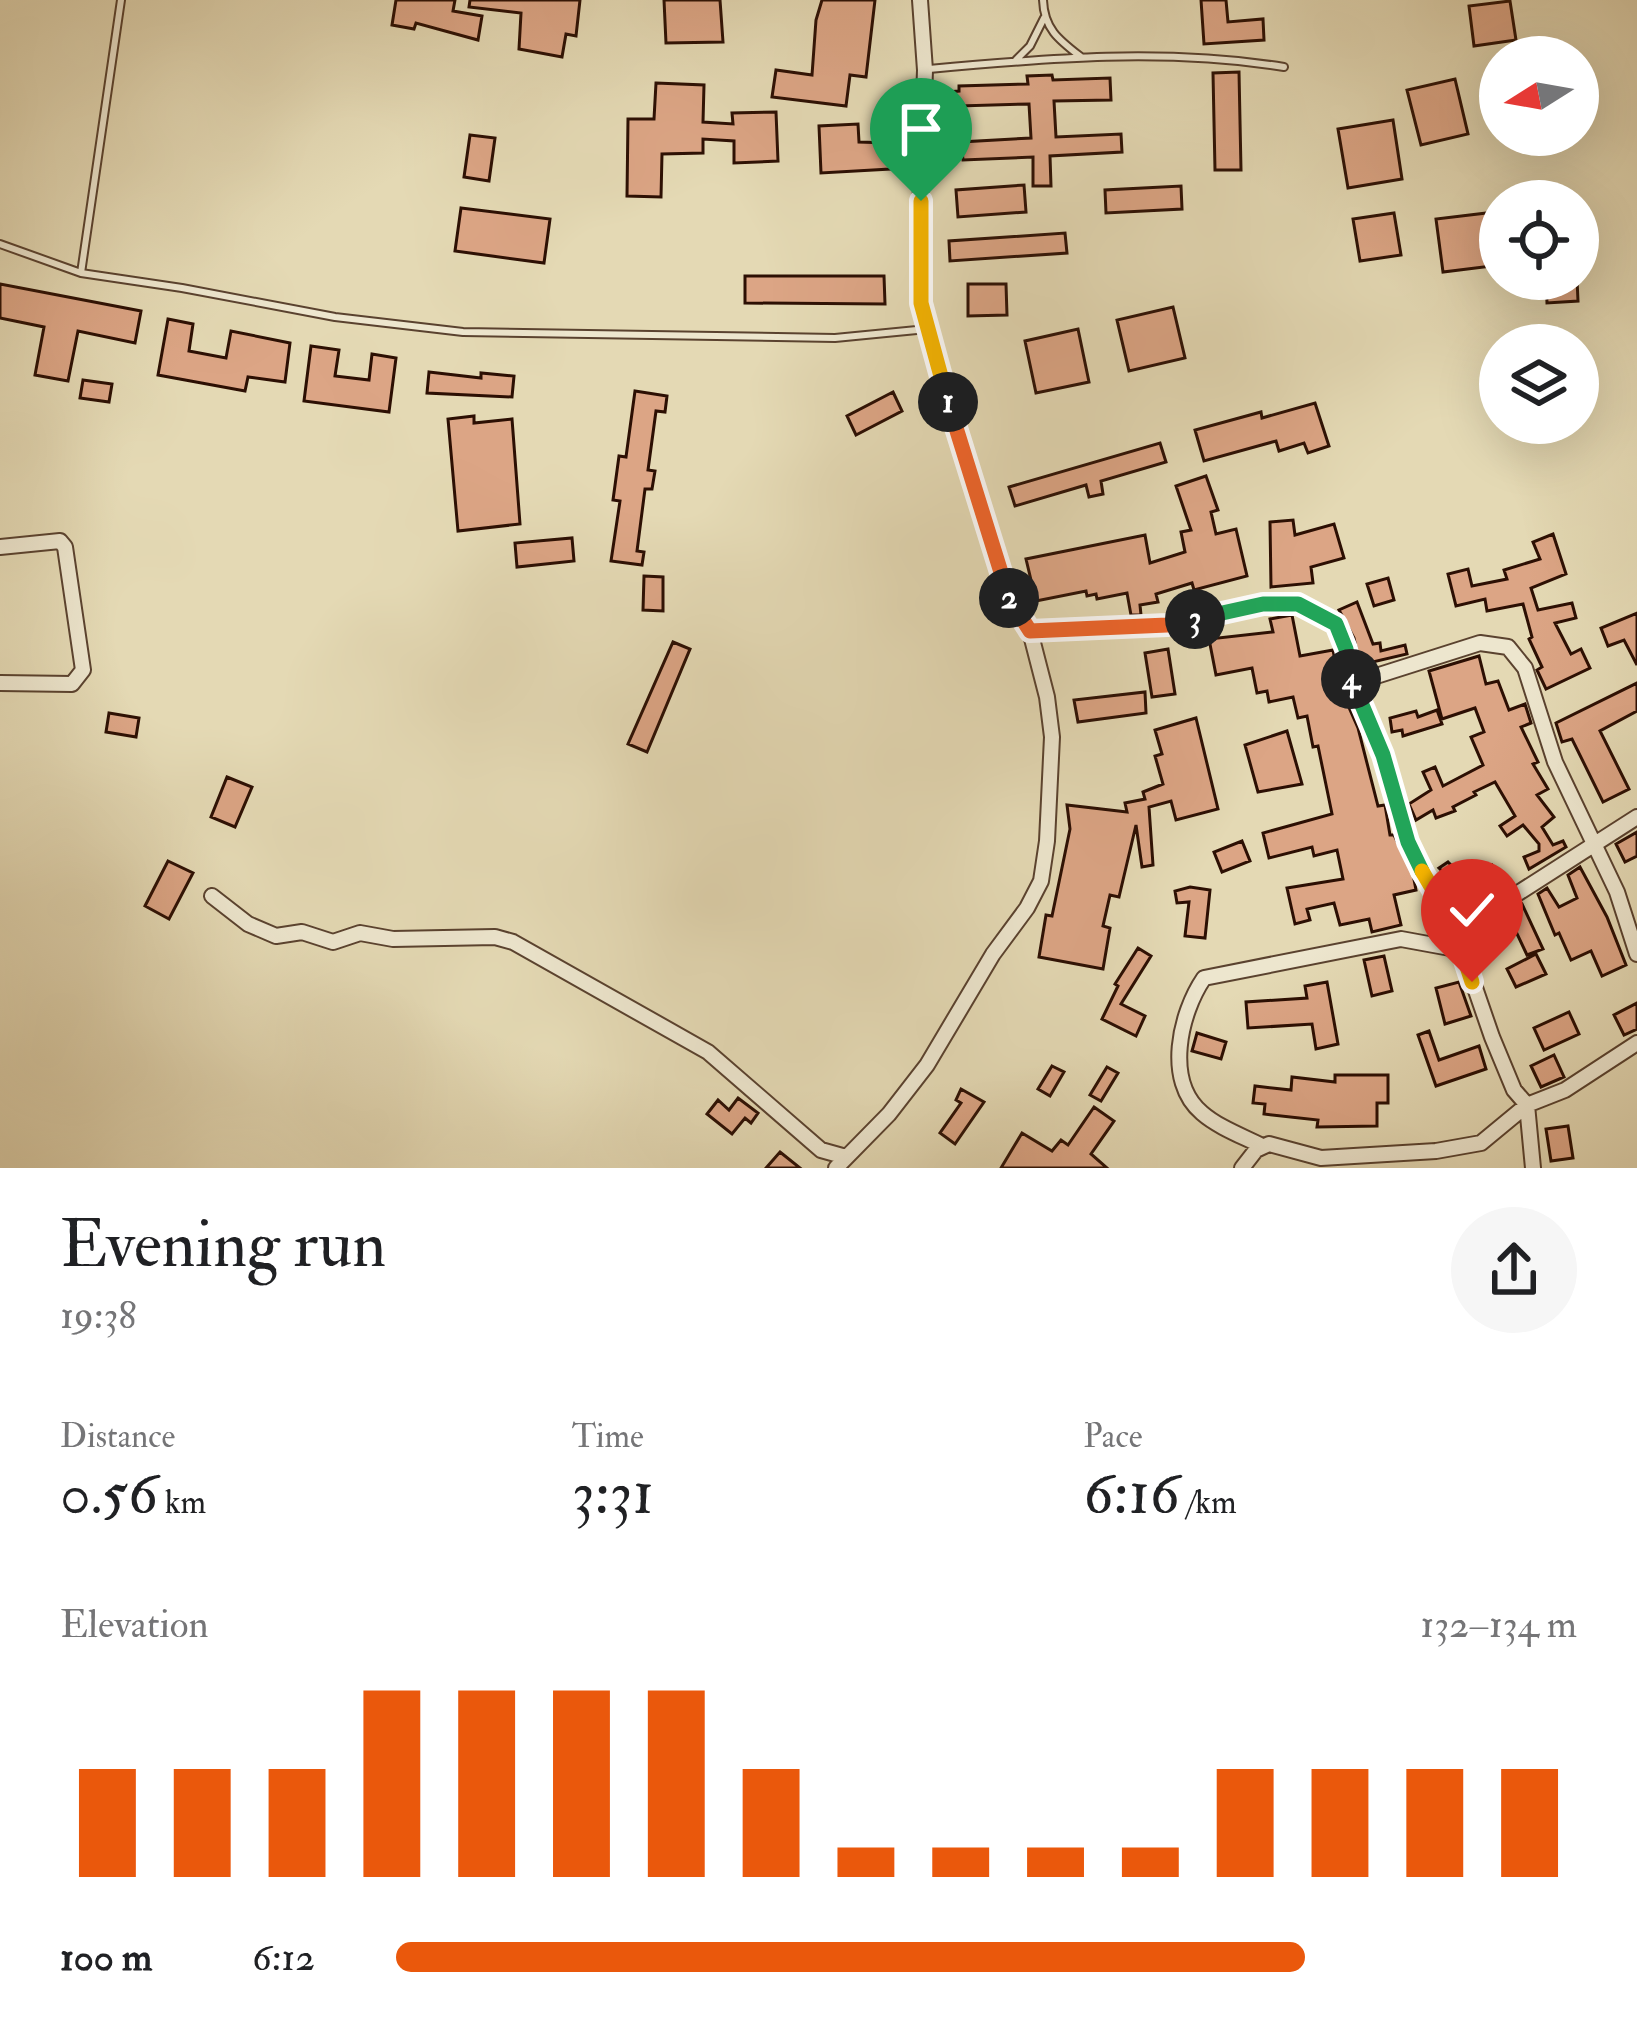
<!DOCTYPE html>
<html lang="en">
<head>
<meta charset="utf-8">
<style>
  :root { --surface:#fff; --page:#f6f6f6; --text:#202124; --muted:#757577; --accent:#ea580c }
  body { margin:0; font-family:"IM FELL Double Pica",serif; background:var(--page); color:var(--text); height:100vh; display:flex; flex-direction:column; font-size:45px; white-space:nowrap }
  * { box-sizing:border-box; margin:0 }
  p { font-size:39px; color:var(--muted) }
  .icon { flex:none; width:66px; height:66px; fill:none; stroke:currentColor; stroke-width:2; stroke-linecap:round; stroke-linejoin:round }
  .map { position:relative; height:1168px; overflow:hidden }
  .sheet { display:flex; flex-direction:column; background:var(--surface); flex:1 }
  .sheet>* { flex:none }
  .needle { width:78px; rotate:259deg }
  .fabs { position:absolute; left:1479px; top:36px; display:grid; gap:24px }
  .fabs a { display:grid; place-items:center; width:120px; height:120px; border-radius:50%; background:var(--surface); box-shadow:0 12px 48px #0002; font-size:60px }
  .pin { position:absolute; display:grid; place-items:center; width:102px; height:102px; color:#fff; margin:-123px -51px; border-radius:50% 50% 50% 0; rotate:-45deg; box-shadow:0 0 12px #0007 }
  .pin .icon { rotate:45deg }
  .km { position:absolute; width:60px; height:60px; margin:-30px; border-radius:50%; background:#222; color:#fff; font-size:33px; line-height:60px; text-align:center }
  .round { display:grid; place-items:center; flex:none; width:126px; height:126px; border-radius:63px; background:var(--page) }
  .overview { display:flex; align-items:center; justify-content:space-between; height:204px; padding:0 60px }
  h1 { font-size:66px; font-weight:600; line-height:90px }
  .stats { display:grid; grid-template-columns:repeat(3,1fr); gap:18px; height:204px; padding:12px 60px }
  .stats div { display:grid; align-content:center }
  .stats b { font-size:60px; font-weight:600 }
  .stats small { font-size:33px; font-weight:400 }
  .stats p { font-size:33px }
  .chart { height:336px; padding:24px 60px }
  .chart p { display:flex; justify-content:space-between }
  .chart svg { width:100%; height:216px; margin-top:12px; stroke:var(--accent); stroke-width:6 }
  ul { padding:0 60px; list-style:none; font-size:39px }
  li { display:grid; grid-template-columns:192px 144px 1fr; align-items:center; height:90px }
  li i { height:30px; border-radius:15px; background:var(--accent) }
  .map>svg:first-child { display:block }
  .building { fill:#dca585; stroke:#2c0f03; stroke-width:3 }
  .lines { fill:none; stroke-linecap:round; stroke-linejoin:round }
  .service-casing { stroke:#5a422f; stroke-width:10 }
  .minor-casing { stroke:#5a422f; stroke-width:18 }
  .service { stroke:#ede6ce; stroke-width:6 }
  .minor { stroke:#ede6ce; stroke-width:14 }
  .split-1-casing { stroke:#fff; stroke-width:24 }
  .split-2-casing { stroke:#fff; stroke-width:24 }
  .split-3-casing { stroke:#fff; stroke-width:24 }
  .split-4-casing { stroke:#fff; stroke-width:24 }
  .split-5-casing { stroke:#fff; stroke-width:24 }
  .split-6-casing { stroke:#fff; stroke-width:24 }
  .split-1 { stroke:#f5b400; stroke-width:15 }
  .split-2 { stroke:#f0652b; stroke-width:15 }
  .split-3 { stroke:#f0652b; stroke-width:15 }
  .split-4 { stroke:#22a559; stroke-width:15 }
  .split-5 { stroke:#22a559; stroke-width:15 }
  .split-6 { stroke:#f5b400; stroke-width:15 }
</style>
</head>
<body>
<div class="map">
<svg width="1637" height="1168" viewBox="0 0 1637 1168">
  <rect width="100%" height="100%" fill="#e4d9b4"/>
  <filter id="stains"><feTurbulence type="fractalNoise" baseFrequency=".00167" numOctaves="4"/><feColorMatrix values="0 0 0 0 .2 0 0 0 0 .09 0 0 0 0 .02 0 0 0 .5 -.17"/></filter>
  <radialGradient id="worn" r=".72"><stop offset=".6" stop-color="#630" stop-opacity="0"/><stop offset="1" stop-color="#630" stop-opacity=".3"/></radialGradient>
  <path class="building" d="M396 0H455L453 11 482 16 478 40 416 23 414 29 392 25Z
    M470 0H580L576 36 566 34 562 57 519 49 521 13 469 7Z
    M664 0H720L723 42 666 43Z
    M822 0H875L866 77 850 75 846 106 772 97 776 70 812 75 816 20Z
    M1201 0H1226L1228 22 1263 19 1264 40 1204 44Z
    M1510 1 1516 40 1474 46 1469 6Z
    M1239 72 1241 170H1215L1213 73Z
    M1052 75 1053 80 1110 78 1111 100 1054 101 1056 137 1121 134 1122 152 1050 156 1051 186H1033V157L963 160 961 142 1031 138 1029 104 959 106V101L935 103V93L959 91V86L1028 84 1027 76Z
    M1455 79 1468 134 1421 145 1407 90Z
    M656 83 704 85 703 122 733 124 732 113 776 112 778 161 734 163V141L703 139V153L662 154 661 197 627 196 628 119H654Z
    M1393 120 1402 179 1348 188 1338 129Z
    M858 124 859 142 890 143V169L821 173 819 126Z
    M470 135 495 138 489 181 464 177Z
    M1024 185 1026 212 958 217 956 190Z
    M1181 186 1182 209 1106 213 1105 190Z
    M461 208 550 219 544 263 455 251Z
    M1495 212 1500 265 1443 272 1436 219Z
    M1394 213 1401 255 1360 261 1353 219Z
    M1065 233 1067 253 950 261 949 241Z
    M745 276H884L885 304 745 303Z
    M1546 279H1577L1578 301 1547 303Z
    M0 284 141 311 135 343 78 331 68 381 35 375 44 327 0 318Z
    M968 284H1006L1007 315 968 316Z
    M1173 307 1185 358 1129 371 1117 320Z
    M168 319 193 324 189 351 226 358 231 331 290 343 285 382 248 377 245 391 158 375Z
    M1078 329 1089 382 1036 393 1025 341Z
    M311 346 339 350 335 376 369 380 372 354 396 358 389 412 304 401Z
    M429 372 481 378V373L514 376 512 397 427 393Z
    M83 380 112 384 109 402 80 398Z
    M635 391 667 396 665 412 656 411 648 470 655 471 652 489H645L637 551 644 552 642 565 611 561 620 501 613 500 619 456 626 457Z
    M893 392 902 411 856 435 847 416Z
    M1315 403 1329 446 1308 453 1304 443 1279 451 1276 441 1204 461 1195 430 1261 412 1262 418Z
    M474 416V423L512 419 520 524 458 531 448 419Z
    M1160 443 1166 462 1101 481 1103 494 1089 497 1086 485 1015 506 1009 487Z
    M1206 476 1218 510 1211 512 1216 534 1236 529 1247 576 1194 590 1192 583 1156 594 1158 602 1140 605 1141 615H1131L1127 593 1097 599 1096 594 1087 596 1086 591 1036 601 1026 559 1145 535 1150 563 1185 552 1181 532 1191 530 1176 486Z
    M1293 520 1295 535 1334 524 1344 558 1311 567 1313 583 1271 587 1270 522Z
    M1553 534 1566 574 1531 588 1538 610 1572 603 1576 618 1555 623 1571 654 1581 649 1590 668 1546 689 1537 670 1542 667 1529 639 1532 637 1523 604 1487 611 1485 599 1456 606 1448 574 1468 569 1472 586 1507 579 1504 570 1540 559 1533 542Z
    M572 538 574 561 517 567 515 543Z
    M644 576 663 577V611L643 610Z
    M1388 578 1394 600 1374 606 1367 584Z
    M1357 602 1373 644 1380 643 1381 651 1405 645 1407 654 1360 665 1354 638 1339 610Z
    M1637 613V665L1624 640 1608 646 1601 628Z
    M1292 615 1300 656 1333 650 1340 687 1358 728 1378 806 1385 805 1390 835H1394L1413 874 1416 890 1394 895 1401 925 1372 932 1369 919 1340 925 1334 903 1307 909 1310 920 1295 924 1287 888 1343 879 1337 850 1314 856 1312 847 1269 858 1263 833 1332 814 1318 746 1313 747 1307 716 1298 718 1293 697 1269 702 1267 691 1257 693 1252 668 1216 675 1209 639 1273 632 1270 619Z
    M673 642 690 649 647 752 628 744Z
    M1168 649 1175 694 1152 697 1145 653Z
    M1479 656 1486 684 1498 681 1509 710 1525 704 1531 723 1521 727 1538 762 1533 764 1548 789 1537 795 1554 817 1542 827 1553 845 1563 841 1566 847 1529 869 1524 857 1539 851V844L1523 825 1507 836 1500 826 1515 816 1495 782 1474 792 1476 795 1453 807 1455 811 1436 818 1433 810 1416 820 1409 804 1431 790 1423 772 1435 767 1443 786 1483 765 1471 737 1484 732 1475 708 1442 719 1429 671Z
    M1637 683V711L1600 731 1629 789 1603 802 1572 739 1562 742 1556 723Z
    M1145 692 1146 713 1078 722 1074 700Z
    M1437 710 1442 724 1403 736 1402 730 1392 732 1390 718 1416 711 1418 717Z
    M109 713 139 718 136 737 106 732Z
    M1196 718 1218 809 1176 820 1171 801 1149 807 1153 865 1142 867 1136 825 1119 897 1110 895 1103 926 1110 928 1103 969 1039 957 1046 915 1052 916 1070 829 1067 805 1127 812 1125 803 1145 799 1143 792 1163 784 1155 756 1162 754 1155 730Z
    M1287 731 1302 784 1258 792 1245 745Z
    M227 777 252 787 235 827 211 817Z
    M1637 832V856L1625 862 1616 844Z
    M1242 841 1250 861 1222 872 1214 852Z
    M168 861 193 873 169 919 145 906Z
    M1448 862 1468 882 1492 865 1500 876 1487 885 1483 879 1471 897 1469 893V898L1439 868Z
    M1580 867 1607 917 1626 965 1602 976 1591 951 1571 960 1559 933 1555 935 1538 894 1547 888 1559 907 1577 898 1568 875Z
    M1190 887 1210 890 1205 938 1185 936 1189 902 1177 903 1175 891Z
    M1522 904 1543 949 1527 955 1512 923 1492 934 1485 922Z
    M1138 948 1151 956 1121 1004 1145 1016 1136 1036 1102 1019 1118 986 1115 984Z
    M1536 954 1546 974 1516 987 1507 969Z
    M1384 956 1392 991 1372 996 1364 960Z
    M1327 982 1338 1044 1316 1049 1312 1024 1248 1028 1246 1002 1307 998 1305 986Z
    M1459 982 1471 1016 1445 1024 1436 988Z
    M1637 1003V1029L1624 1035 1614 1015Z
    M1569 1012 1579 1034 1544 1050 1534 1028Z
    M1429 1031 1439 1060 1479 1046 1486 1069 1436 1086 1418 1035Z
    M1197 1033 1226 1042 1221 1059 1192 1051Z
    M1554 1055 1564 1077 1541 1087 1531 1066Z
    M1052 1066 1064 1072 1050 1096 1038 1089Z
    M1107 1067 1118 1073 1101 1101 1090 1095Z
    M1335 1075H1388V1103H1377V1126L1317 1127 1318 1120 1264 1114 1265 1104 1253 1103 1255 1086 1291 1090 1292 1077 1335 1082Z
    M961 1089 984 1102 955 1144 940 1133 961 1103 956 1100Z
    M738 1098 758 1113 751 1123 745 1118 732 1134 707 1114 718 1100 729 1110Z
    M1094 1107 1114 1121 1091 1154 1107 1168H1001L1022 1133 1052 1151 1061 1140 1068 1145Z
    M1568 1126 1573 1158 1551 1161 1546 1129Z
    M780 1152 800 1168H766Z"/>
  <g class="lines">
    <defs>
      <path id="service" d="M1043 0C1044 29 1059 40 1081 57
        M1016 60 1030 46 1044 18
        M929 69C1047 58 1166 48 1284 67
        M0 244 81 273 182 288 335 317 463 332 835 338 927 329
        M81 273 121 0"/>
      <path id="minor" d="M0 547 60 541 65 547 83 670 72 684 0 683
        M1030 631 1167 625 1263 604H1298L1336 624 1346 649 1351 684 1383 755 1408 842 1453 924 1492 1037 1514 1090 1527 1105 1533 1168
        M1351 684 1480 643 1508 647 1525 668 1555 762 1617 892 1637 954
        M212 896 248 924 276 936 302 932 333 942 360 933 393 939 495 937 513 942 708 1052 821 1150 846 1157
        M1453 924 1512 897 1637 817
        M1262 1146C1242 1136 1218 1127 1202 1113 1164 1081 1180 1013 1204 978L1401 939 1461 950
        M836 1168 889 1114 927 1065 993 954 1027 908 1041 881 1047 841 1052 737 1047 697 1030 631 1010 600 981 514 921 303 919 244 925 70 920 0
        M1242 1168 1256 1150 1269 1144 1321 1158 1436 1151 1481 1143 1527 1105 1565 1090 1637 1043"/>
    </defs>
    <use href="#service" class="service-casing"/>
    <use href="#minor" class="minor-casing"/>
    <use href="#service" class="service"/>
    <use href="#minor" class="minor"/>
  </g>
  <g class="lines">
    <defs>
      <path id="split-1" d="M921 201V303L948 402"/>
      <path id="split-2" d="M948 402 1009 598"/>
      <path id="split-3" d="M1009 598 1030 631 1167 625 1195 619"/>
      <path id="split-4" d="M1195 619 1263 604H1298L1336 624 1346 649 1351 679"/>
      <path id="split-5" d="M1351 679 1383 755 1408 842 1422 871"/>
      <path id="split-6" d="M1422 871 1453 924 1472 982"/>
    </defs>
    <use href="#split-1" class="split-1-casing"/>
    <use href="#split-2" class="split-2-casing"/>
    <use href="#split-3" class="split-3-casing"/>
    <use href="#split-4" class="split-4-casing"/>
    <use href="#split-5" class="split-5-casing"/>
    <use href="#split-6" class="split-6-casing"/>
    <use href="#split-1" class="split-1"/>
    <use href="#split-2" class="split-2"/>
    <use href="#split-3" class="split-3"/>
    <use href="#split-4" class="split-4"/>
    <use href="#split-5" class="split-5"/>
    <use href="#split-6" class="split-6"/>
  </g>
  <rect width="100%" height="100%" filter="url(#stains)"/>
  <rect width="100%" height="100%" fill="url(#worn)"/>
</svg>
<div class="fabs">
<a><svg class="needle" viewBox="-14 -14 28 28"><path d="M0-13l5 13h-10z" fill="#e53935"/><path d="M0 13l5-13h-10z" fill="#757577"/></svg></a>
<a><svg class="icon" aria-label="locate" viewBox="0 0 24 24"><circle cx="12" cy="12" r="6"/><path d="M12 2v4M12 18v4M2 12h4M18 12h4"/></svg></a>
<a><svg class="icon" aria-label="layers" viewBox="0 0 24 24"><path d="M12 4l9 5-9 5-9-5zM3 14l9 5 9-5"/></svg></a>
</div>
<div class="pin" style="left:921px;top:201px;background:#1e9e55"><svg class="icon" aria-label="arrive" viewBox="0 0 24 24"><path d="M6 21V4h12l-3 4 3 4H6"/></svg></div>
<div class="pin" style="left:1472px;top:982px;background:#d93025"><svg class="icon" aria-label="check" viewBox="0 0 24 24"><path d="M5 12l5 5 9-10"/></svg></div>
<b class="km" style="left:948px;top:402px">1</b>
<b class="km" style="left:1009px;top:598px">2</b>
<b class="km" style="left:1195px;top:619px">3</b>
<b class="km" style="left:1351px;top:679px">4</b>
</div>
<section class="sheet">
<div class="overview"><div><h1>Evening run</h1><p>19:38</p></div><a class="round"><svg class="icon" aria-label="share" viewBox="0 0 24 24"><path d="M12 15V3M7 8l5-5 5 5M5 13v7h14v-7"/></svg></a></div>
<div class="stats">
<div><p>Distance</p><b>0.56<small> km</small></b></div>
<div><p>Time</p><b>3:31</b></div>
<div><p>Pace</p><b>6:16<small> /km</small></b></div>
</div>
<div class="chart"><p><span>Elevation</span>132–134 m</p>
<svg viewBox="0 0 160 44" preserveAspectRatio="none"><path d="M5 44V22M15 44V22M25 44V22M35 44V6M45 44V6M55 44V6M65 44V6M75 44V22M85 44V38M95 44V38M105 44V38M115 44V38M125 44V22M135 44V22M145 44V22M155 44V22"/></svg>
</div>
<ul>
<li><b>100 m</b>6:12<i style="width:77%"></i></li>
</ul>
</section>
</body>
</html>
